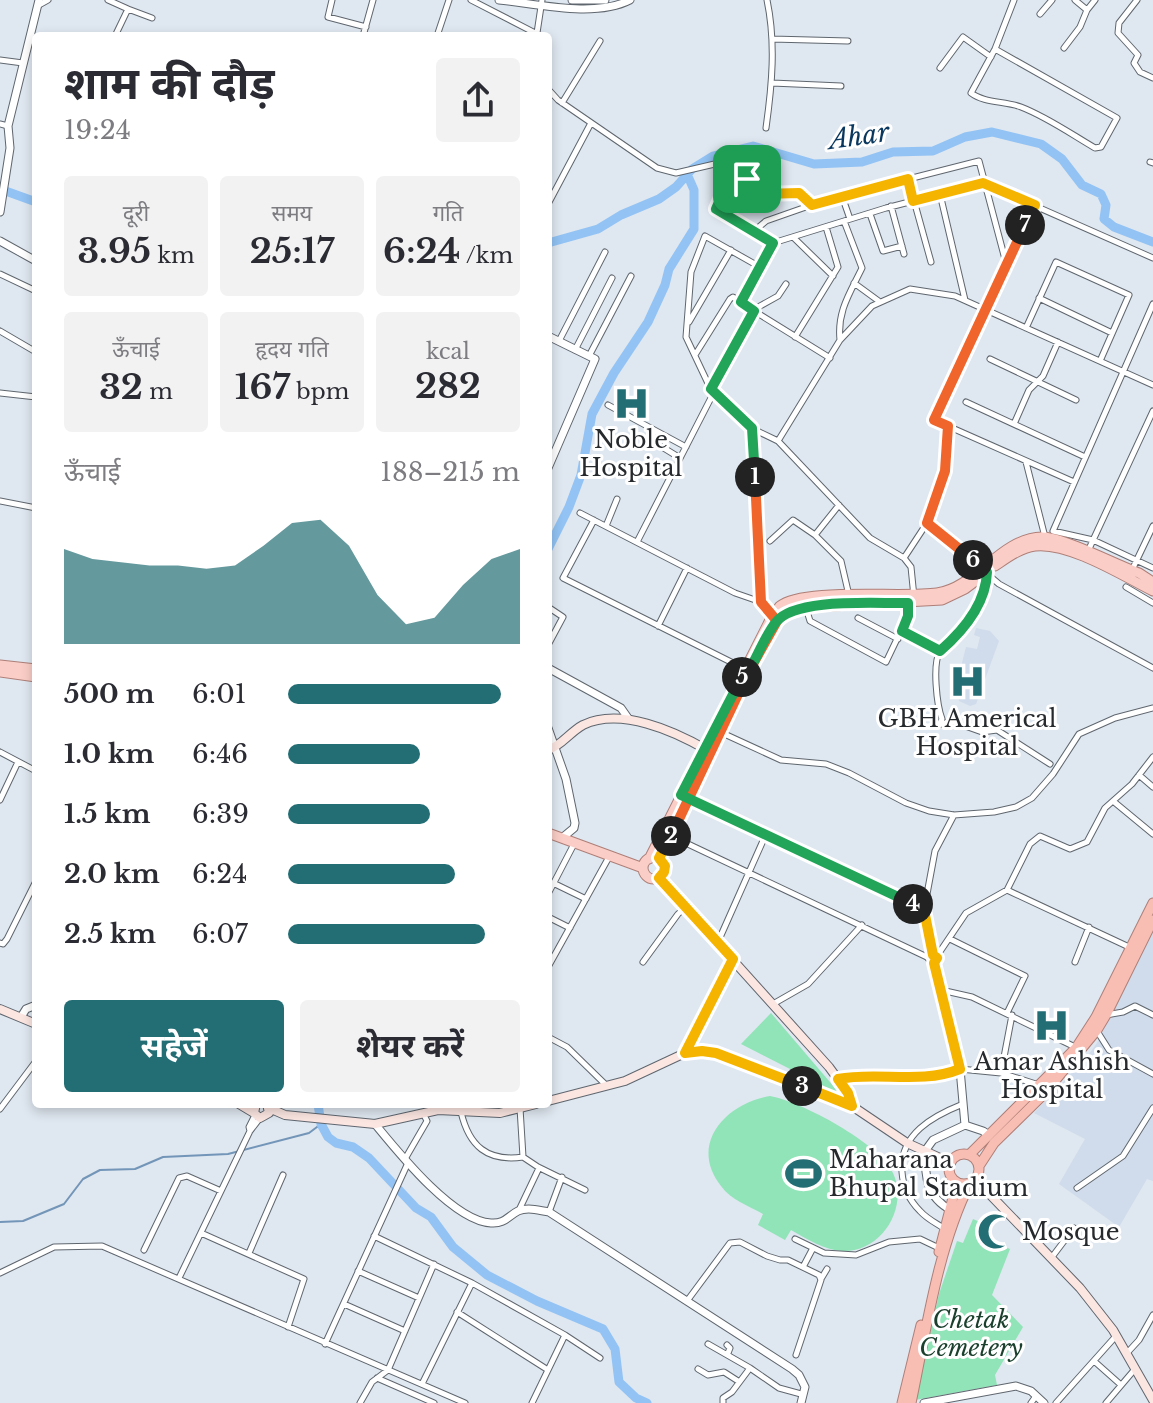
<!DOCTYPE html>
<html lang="hi">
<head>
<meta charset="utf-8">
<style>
  :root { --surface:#fff; --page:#f2f2f3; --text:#2b2b33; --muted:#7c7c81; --accent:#236e74 }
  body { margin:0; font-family:"Libre Baskerville","Noto Sans Devanagari",serif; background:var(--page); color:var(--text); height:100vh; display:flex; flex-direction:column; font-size:30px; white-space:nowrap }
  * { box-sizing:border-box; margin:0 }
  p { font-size:26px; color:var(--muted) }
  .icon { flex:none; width:44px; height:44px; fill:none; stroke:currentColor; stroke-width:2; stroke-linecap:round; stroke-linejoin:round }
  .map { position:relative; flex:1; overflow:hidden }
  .side { position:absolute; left:32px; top:32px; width:520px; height:1076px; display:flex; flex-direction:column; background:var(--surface); border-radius:8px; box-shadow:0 4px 12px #0003 }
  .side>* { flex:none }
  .pin { position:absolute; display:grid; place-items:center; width:68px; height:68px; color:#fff; margin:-34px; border-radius:16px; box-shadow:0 4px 12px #0006 }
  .km { position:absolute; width:40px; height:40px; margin:-20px; border-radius:50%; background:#222; color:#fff; font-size:22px; line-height:40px; text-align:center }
  .round { display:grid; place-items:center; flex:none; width:84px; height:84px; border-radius:8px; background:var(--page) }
  .overview { display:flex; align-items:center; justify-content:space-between; height:136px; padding:0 32px }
  h1 { font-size:44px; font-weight:700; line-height:60px }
  .stats { display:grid; grid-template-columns:repeat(3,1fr); gap:12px; height:136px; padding:8px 32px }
  .stats div { display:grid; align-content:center; border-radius:8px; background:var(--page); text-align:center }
  .stats b { font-size:34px; font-weight:700 }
  .stats small { font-size:22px; font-weight:400 }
  .stats p { font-size:22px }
  .chart { height:224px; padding:16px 32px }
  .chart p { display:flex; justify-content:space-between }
  .chart svg { width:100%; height:144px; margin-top:8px; fill:var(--accent); opacity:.7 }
  .cta { display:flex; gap:16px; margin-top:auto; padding:16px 32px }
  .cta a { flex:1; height:92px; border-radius:8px; background:var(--accent); color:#fff; font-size:32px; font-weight:700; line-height:92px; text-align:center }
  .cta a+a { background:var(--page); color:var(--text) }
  ul { padding:0 32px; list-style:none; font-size:26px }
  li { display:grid; grid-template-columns:128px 96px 1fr; align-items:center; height:60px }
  li i { height:20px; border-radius:10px; background:var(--accent) }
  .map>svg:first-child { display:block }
  .built { fill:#d0dceb }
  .green { fill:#90e4b7 }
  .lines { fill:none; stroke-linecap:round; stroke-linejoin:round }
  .stream { stroke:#7295b8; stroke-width:2 }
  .river { stroke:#92c3f4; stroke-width:9 }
  .minor-casing { stroke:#5f666e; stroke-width:7 }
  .tertiary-casing { stroke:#5f666e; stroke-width:9 }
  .secondary-casing { stroke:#5f666e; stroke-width:10 }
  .primary-casing { stroke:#ae7f78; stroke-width:11 }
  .trunk-casing { stroke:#ae7f78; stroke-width:11 }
  .minor { stroke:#fff; stroke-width:5 }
  .tertiary { stroke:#fff; stroke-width:7 }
  .secondary { stroke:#fce6e2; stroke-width:8 }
  .primary { stroke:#facec6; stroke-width:9 }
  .trunk { stroke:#f8beb3; stroke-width:9 }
  .split-1-casing { stroke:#fff; stroke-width:16 }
  .split-2-casing { stroke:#fff; stroke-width:16 }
  .split-3-casing { stroke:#fff; stroke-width:16 }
  .split-4-casing { stroke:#fff; stroke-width:16 }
  .split-5-casing { stroke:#fff; stroke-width:16 }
  .split-6-casing { stroke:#fff; stroke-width:16 }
  .split-7-casing { stroke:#fff; stroke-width:16 }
  .split-8-casing { stroke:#fff; stroke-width:16 }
  .split-1 { stroke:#22a559; stroke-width:10 }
  .split-2 { stroke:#f0652b; stroke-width:10 }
  .split-3 { stroke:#f5b400; stroke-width:10 }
  .split-4 { stroke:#f5b400; stroke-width:10 }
  .split-5 { stroke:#22a559; stroke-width:10 }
  .split-6 { stroke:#22a559; stroke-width:10 }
  .split-7 { stroke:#f0652b; stroke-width:10 }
  .split-8 { stroke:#f5b400; stroke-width:10 }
  .labels { text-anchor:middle; stroke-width:6; stroke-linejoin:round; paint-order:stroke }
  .poi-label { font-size:24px; fill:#272a2d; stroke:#fff }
  .park-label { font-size:24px; font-style:italic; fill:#1b412e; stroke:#fff }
  .water-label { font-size:26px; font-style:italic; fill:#09375e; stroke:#fff }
</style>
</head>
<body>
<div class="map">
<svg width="1153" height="1403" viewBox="0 0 1153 1403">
  <rect width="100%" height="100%" fill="#dfe7f0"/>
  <path class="built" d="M976 628 990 631 999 641 976 704 970 706 959 701 957 683 966 647 977 649 980 637 974 635Z
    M1153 931V1181L1147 1179 1119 1227 1059 1184 1085 1139 1034 1113 1086 1058 1097 1043Z"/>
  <path class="green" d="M771 1013 841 1095 741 1044Z
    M770 1096C802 1102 879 1143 893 1173 909 1207 882 1253 842 1251 824 1250 807 1239 791 1230L785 1240 758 1225 763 1214C749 1206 731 1200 721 1186 688 1144 726 1103 770 1096Z
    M973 1219 989 1226 985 1238 1010 1249 992 1295 1023 1327 995 1375 997 1385 915 1400 939 1294 957 1241 963 1243Z"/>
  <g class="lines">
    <path class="stream" d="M0 1222 23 1221 64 1204 83 1179 100 1170 135 1169 163 1157 228 1154 309 1133 321 1124"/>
    <path class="river" d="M0 189 36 202
      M548 243 598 229 621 215 659 199 676 187 692 169 713 156 753 146 814 164 862 162 893 152 933 151 965 137 992 132 1041 144 1062 159 1082 185 1101 194 1106 205 1104 219 1114 227 1153 242
      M548 549 569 507 581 475 592 414 614 373 648 322 665 285 669 269 694 229V190L687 174
      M318 1104 321 1124 328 1137 336 1143 353 1147 369 1158 416 1208 431 1217 453 1247 487 1275 537 1301 603 1329 615 1349 619 1382 636 1398 647 1403"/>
    <defs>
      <path id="minor" d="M108 0 128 9 115 36
        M332 0 328 17 366 27
        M471 0 541 36
        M1075 0 1087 10 1095 0
        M1137 0 1119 23 1118 33 1138 55 1134 63 1140 72 1153 78
        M39 5 48 0
        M128 9 152 18
        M1040 14 1052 0
        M537 33 542 0
        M363 36 373 0
        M437 36 449 0
        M772 39 848 41
        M548 44V47
        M1064 48 1080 27 1087 10
        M995 49 1117 118 1101 147 1095 148C1071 134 1047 117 1021 107 1005 101 984 103 971 93L995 49 1014 0
        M0 60 23 63
        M940 68 963 37 991 57
        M772 83 841 86
        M548 89 558 100 657 168 676 173 719 163 728 165 763 194 799 193 812 205
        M562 103 600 41
        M0 124 8 126
        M766 128C772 85 776 43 767 0
        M1150 162 1153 163
        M747 179 723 193 716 209 753 232
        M908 179 931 262
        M940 194 965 300
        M842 196 850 219
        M548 204 591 123
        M1035 205 934 420 1074 482
        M891 206 904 254
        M870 214 883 251 902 246
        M793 237 833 276
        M773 243 753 232 766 221 826 200 979 161 1006 263
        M760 267 705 236 691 272 686 337 713 394 752 428 761 602 773 617
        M0 274 36 291
        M854 283 880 302
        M1039 298 1112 333
        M1153 304 1053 531 1093 540 1153 568
        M754 311 830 358
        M755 312 760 306 778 296 786 284
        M689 322 731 250
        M1026 328 1056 262 1129 295 1100 361
        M0 331 36 352
        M795 337 838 267 826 227
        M840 340C837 311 850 293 862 268L844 221
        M559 341 605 252
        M575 350 612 278
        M695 355 730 299 733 297 741 302
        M589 356 631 276
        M990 359 1076 400
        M711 389 754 311 741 302 773 243 886 208 983 183 1153 258
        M0 393 36 397
        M966 402 1085 457
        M608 405 686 447
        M1014 424 1029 390 1043 376 1058 342
        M753 429 778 441 870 538 904 558 911 567 914 597
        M653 430 654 442 680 458
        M778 441 840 340 872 306 910 289 955 296 1153 385
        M1026 462 1045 537
        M0 501 36 508
        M580 513 735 593 761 602
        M594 520 563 578 749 671
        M927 523 999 584 1153 668
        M606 526 617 499
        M815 535 839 505
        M770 541 793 520 815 535 841 561 851 604
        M637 542 713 394
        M1088 551 1153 411
        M904 558 927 523 945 471 948 426
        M1132 570 1153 526
        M987 572C986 594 973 616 959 634 954 640 944 644 940 651 932 664 937 706 942 719L939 725 951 721 982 732 997 730 1050 764
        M1126 587 1153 603
        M548 607 563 617 548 645
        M806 608 810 621 886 662 908 616V603
        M858 618 898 639
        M658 626 687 568
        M902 631 940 651
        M720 732 781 760 826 764 849 773 906 803 929 811 954 815 994 812 1016 807 1032 798 1053 774 1079 734 1115 718 1153 708
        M0 752 36 771
        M1139 775 1153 787
        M0 800 18 762
        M1113 801 1153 834
        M671 836 929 958
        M553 883 586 899
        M1007 890 1030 844 1040 836 1070 849 1087 842 1105 808 1132 784 1153 757
        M548 894 574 844
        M924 910 935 851 954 815
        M548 917 570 928
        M950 939 1025 976 1007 1013
        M718 942 766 834
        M0 943 3 944 7 939 36 881
        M937 956 966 913 1007 890 1129 947
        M643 962 678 914 687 906
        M1075 962 1089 927
        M548 967 609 857
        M941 990 972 997 1075 1047
        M773 1004 808 984 862 925
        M1106 1015 1123 1012 1135 1006 1153 1015
        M1097 1031 1109 1050 1153 1074
        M548 1037 567 1047 607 1086
        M685 1053 733 960
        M1001 1073 1012 1015
        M838 1079 851 1076 941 1077 960 1069 1001 1073 1039 1085
        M520 1108 523 1157
        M0 1109 36 1061
        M461 1112C469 1146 487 1162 523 1157L538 1167 585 1190
        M250 1131 249 1127 255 1115
        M405 1159 427 1121 423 1113
        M1077 1188 1123 1156 1153 1108
        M519 1210 539 1168
        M549 1212 562 1177
        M945 1229C936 1223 927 1219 920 1211 910 1201 903 1187 902 1172 899 1134 933 1116 963 1104
        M201 1233 304 1279 288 1327
        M374 1236 472 1283
        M795 1239 824 1253 856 1255 889 1242 920 1239 941 1249
        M144 1250 179 1178 187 1176 221 1191
        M249 1253 283 1175
        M1052 1257 1074 1228
        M803 1267 813 1248
        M358 1271 419 1298
        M0 1273 54 1247 102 1246 465 1403
        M179 1278 250 1131 260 1118
        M821 1279 827 1269
        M687 1301 730 1243 740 1242 767 1256 780 1260H788L819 1275 821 1280 796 1355
        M344 1304 405 1331
        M457 1312 548 1370
        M565 1335 600 1358
        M325 1344 407 1165
        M708 1344 750 1368
        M727 1345 730 1348 728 1353
        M1127 1353 1139 1340 1153 1315
        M1094 1361 1121 1385
        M698 1369 708 1375 724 1372 738 1381
        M377 1378 434 1403
        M422 1384 472 1283 565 1335 532 1403
        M360 1403 372 1382 388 1370 434 1264
        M723 1403V1398L732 1392 750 1368 779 1388 801 1394
        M1031 1403 1036 1396
        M1056 1403 1116 1336
        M1106 1403 1135 1369"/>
      <path id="tertiary" d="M499 0C538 4 595 18 630 0
        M572 0H605
        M0 212 10 148 8 126 39 0
        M0 241 36 261
        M548 336 595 359 548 468
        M548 668 621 708 628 718
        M548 728 566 779 575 823 574 828 562 838
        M685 798 924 910 933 955
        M935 955 937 959 933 963 929 958Z
        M934 963 960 1069 965 1125
        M21 1017 26 1009 36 1005
        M375 1124C398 1152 453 1221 491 1223 505 1224 508 1216 518 1211 527 1207 539 1210 549 1212L792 1369 799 1375 805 1387 801 1403
        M951 1210C926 1197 925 1176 925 1151L933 1140 965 1125 983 1131 989 1135
        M924 1403 1016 1386 1031 1391 1044 1403"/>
      <path id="secondary" d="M548 750C561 746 570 732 583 725 621 707 674 731 707 750
        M659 878 829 1067 848 1093 852 1106
        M0 1009 36 1024
        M548 1101 625 1081 685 1053 702 1051 736 1061 852 1106 907 1143 951 1163
        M239 1104 254 1113
        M256 1104 254 1113 260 1118 269 1113 267 1104
        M269 1108 285 1115 375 1124 438 1110 500 1113 536 1104
        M975 1179 1080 1288 1113 1330 1153 1400"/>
      <path id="primary" d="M995 566C1007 558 1020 548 1035 546 1069 542 1123 576 1153 591
        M771 630 785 614 796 608 942 600 965 589 977 580
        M0 665 36 669
        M0 672 36 677
        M548 833 643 868
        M643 868a11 11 0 1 1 22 0a11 11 0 1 1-22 0Z
        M659 858 712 747
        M649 859 772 616C773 615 779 607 780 606 803 587 902 598 937 593 977 587 1000 538 1042 537 1063 537 1117 565 1139 573L1153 582"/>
      <path id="trunk" d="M949 1169a15 15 0 1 1 30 0a15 15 0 1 1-30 0Z
        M969 1155 1076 1048 1096 1017 1153 903
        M979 1166 994 1143 1044 1094 1097 1030 1106 1015 1153 920
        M939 1252 957 1182
        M902 1403 921 1325
        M911 1403C926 1332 937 1249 970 1183"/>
    </defs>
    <use href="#minor" class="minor-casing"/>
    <use href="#tertiary" class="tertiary-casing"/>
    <use href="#secondary" class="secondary-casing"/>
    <use href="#primary" class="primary-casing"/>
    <use href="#trunk" class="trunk-casing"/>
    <use href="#minor" class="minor"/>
    <use href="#tertiary" class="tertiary"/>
    <use href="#secondary" class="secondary"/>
    <use href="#primary" class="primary"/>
    <use href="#trunk" class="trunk"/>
  </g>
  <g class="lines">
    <defs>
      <path id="split-1" d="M747 179 723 193 716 209 773 243 741 302 754 311 711 389 752 428 755 477"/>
      <path id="split-2" d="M671 836 749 671 777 621 761 602 755 477"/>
      <path id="split-3" d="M671 836 659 858 665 866 664 872 659 878 733 959 685 1053 702 1051 716 1053 802 1086"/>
      <path id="split-4" d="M802 1086 852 1106 848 1093 838 1079C878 1071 920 1085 960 1069L934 963 937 958 933 955 924 910 913 904"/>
      <path id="split-5" d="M742 677 681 795 913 904"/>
      <path id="split-6" d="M742 677 746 669 749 671C758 655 765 636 776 622 796 597 877 604 908 603V616L902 631 940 651C963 631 986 603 987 572L973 560"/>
      <path id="split-7" d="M973 560 927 523 945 471 948 426 934 420 1025 225"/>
      <path id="split-8" d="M747 179 763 194 799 193 812 205 908 179 913 201 983 183 1035 205 1025 225"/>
    </defs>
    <use href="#split-1" class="split-1-casing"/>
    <use href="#split-2" class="split-2-casing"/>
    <use href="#split-3" class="split-3-casing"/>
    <use href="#split-4" class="split-4-casing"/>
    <use href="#split-5" class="split-5-casing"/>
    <use href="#split-6" class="split-6-casing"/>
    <use href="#split-7" class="split-7-casing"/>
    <use href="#split-8" class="split-8-casing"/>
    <use href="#split-1" class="split-1"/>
    <use href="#split-2" class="split-2"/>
    <use href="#split-3" class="split-3"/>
    <use href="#split-4" class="split-4"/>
    <use href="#split-5" class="split-5"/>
    <use href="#split-6" class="split-6"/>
    <use href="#split-7" class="split-7"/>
    <use href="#split-8" class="split-8"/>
  </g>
  <defs>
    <symbol id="hospital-bare" viewBox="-9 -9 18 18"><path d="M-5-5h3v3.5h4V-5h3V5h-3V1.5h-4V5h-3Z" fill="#236e74" stroke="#fff" stroke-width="2.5" paint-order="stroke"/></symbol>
    <symbol id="stadium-bare" viewBox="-9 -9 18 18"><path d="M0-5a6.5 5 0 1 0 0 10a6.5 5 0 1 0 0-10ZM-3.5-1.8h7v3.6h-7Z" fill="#236e74" stroke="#fff" stroke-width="2.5" paint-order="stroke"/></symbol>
    <symbol id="mosque-bare" viewBox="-9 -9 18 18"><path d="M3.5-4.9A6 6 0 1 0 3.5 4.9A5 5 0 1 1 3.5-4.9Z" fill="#236e74" stroke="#fff" stroke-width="2.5" paint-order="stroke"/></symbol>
  </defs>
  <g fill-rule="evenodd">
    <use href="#hospital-bare" x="606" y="378" width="51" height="51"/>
    <use href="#hospital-bare" x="942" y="656" width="51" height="51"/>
    <use href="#hospital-bare" x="1026" y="1000" width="51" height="51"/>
    <use href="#stadium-bare" x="778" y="1148" width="51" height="51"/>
    <use href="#mosque-bare" x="970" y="1206" width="51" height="51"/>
  </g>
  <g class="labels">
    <g class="poi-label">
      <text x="631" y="448">Noble<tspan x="631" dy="28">Hospital</tspan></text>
      <text x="967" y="727">GBH Americal<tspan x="967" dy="28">Hospital</tspan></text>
      <text x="1052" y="1070">Amar Ashish<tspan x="1052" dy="28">Hospital</tspan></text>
      <text x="829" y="1168" text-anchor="start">Maharana<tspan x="829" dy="28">Bhupal Stadium</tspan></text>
      <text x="1022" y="1240" text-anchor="start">Mosque</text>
    </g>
    <g class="park-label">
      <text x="971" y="1328">Chetak<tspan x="971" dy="28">Cemetery</tspan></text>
    </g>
    <g class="water-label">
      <text transform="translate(859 136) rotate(-8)" y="9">Ahar</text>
    </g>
  </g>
</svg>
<div class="pin" style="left:747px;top:179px;background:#1e9e55"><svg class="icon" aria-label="arrive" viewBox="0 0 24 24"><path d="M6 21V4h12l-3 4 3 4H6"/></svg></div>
<b class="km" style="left:755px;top:477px">1</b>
<b class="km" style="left:671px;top:836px">2</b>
<b class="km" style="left:802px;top:1086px">3</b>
<b class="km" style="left:913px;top:904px">4</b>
<b class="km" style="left:742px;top:677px">5</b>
<b class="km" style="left:973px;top:560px">6</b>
<b class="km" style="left:1025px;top:225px">7</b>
<section class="side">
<div class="overview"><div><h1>शाम की दौड़</h1><p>19:24</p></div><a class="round"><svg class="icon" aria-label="share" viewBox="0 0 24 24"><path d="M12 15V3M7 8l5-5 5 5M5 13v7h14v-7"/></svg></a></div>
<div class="stats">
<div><p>दूरी</p><b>3.95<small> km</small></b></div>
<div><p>समय</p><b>25:17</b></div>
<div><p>गति</p><b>6:24<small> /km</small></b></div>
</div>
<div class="stats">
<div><p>ऊँचाई</p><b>32<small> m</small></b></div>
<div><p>हृदय गति</p><b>167<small> bpm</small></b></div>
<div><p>kcal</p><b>282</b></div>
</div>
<div class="chart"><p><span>ऊँचाई</span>188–215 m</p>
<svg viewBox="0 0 160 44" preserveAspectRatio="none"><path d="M0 44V15L10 18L20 19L30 20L40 20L50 21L60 20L70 14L80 7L90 6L100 14L110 29L120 38L130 36L140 26L150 18L160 15V44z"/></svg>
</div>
<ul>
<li><b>500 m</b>6:01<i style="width:92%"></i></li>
<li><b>1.0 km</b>6:46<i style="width:57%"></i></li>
<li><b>1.5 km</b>6:39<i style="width:61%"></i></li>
<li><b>2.0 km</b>6:24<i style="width:72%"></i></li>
<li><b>2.5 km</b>6:07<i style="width:85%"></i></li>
</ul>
<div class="cta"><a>सहेजें</a><a>शेयर करें</a></div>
</section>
</div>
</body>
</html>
